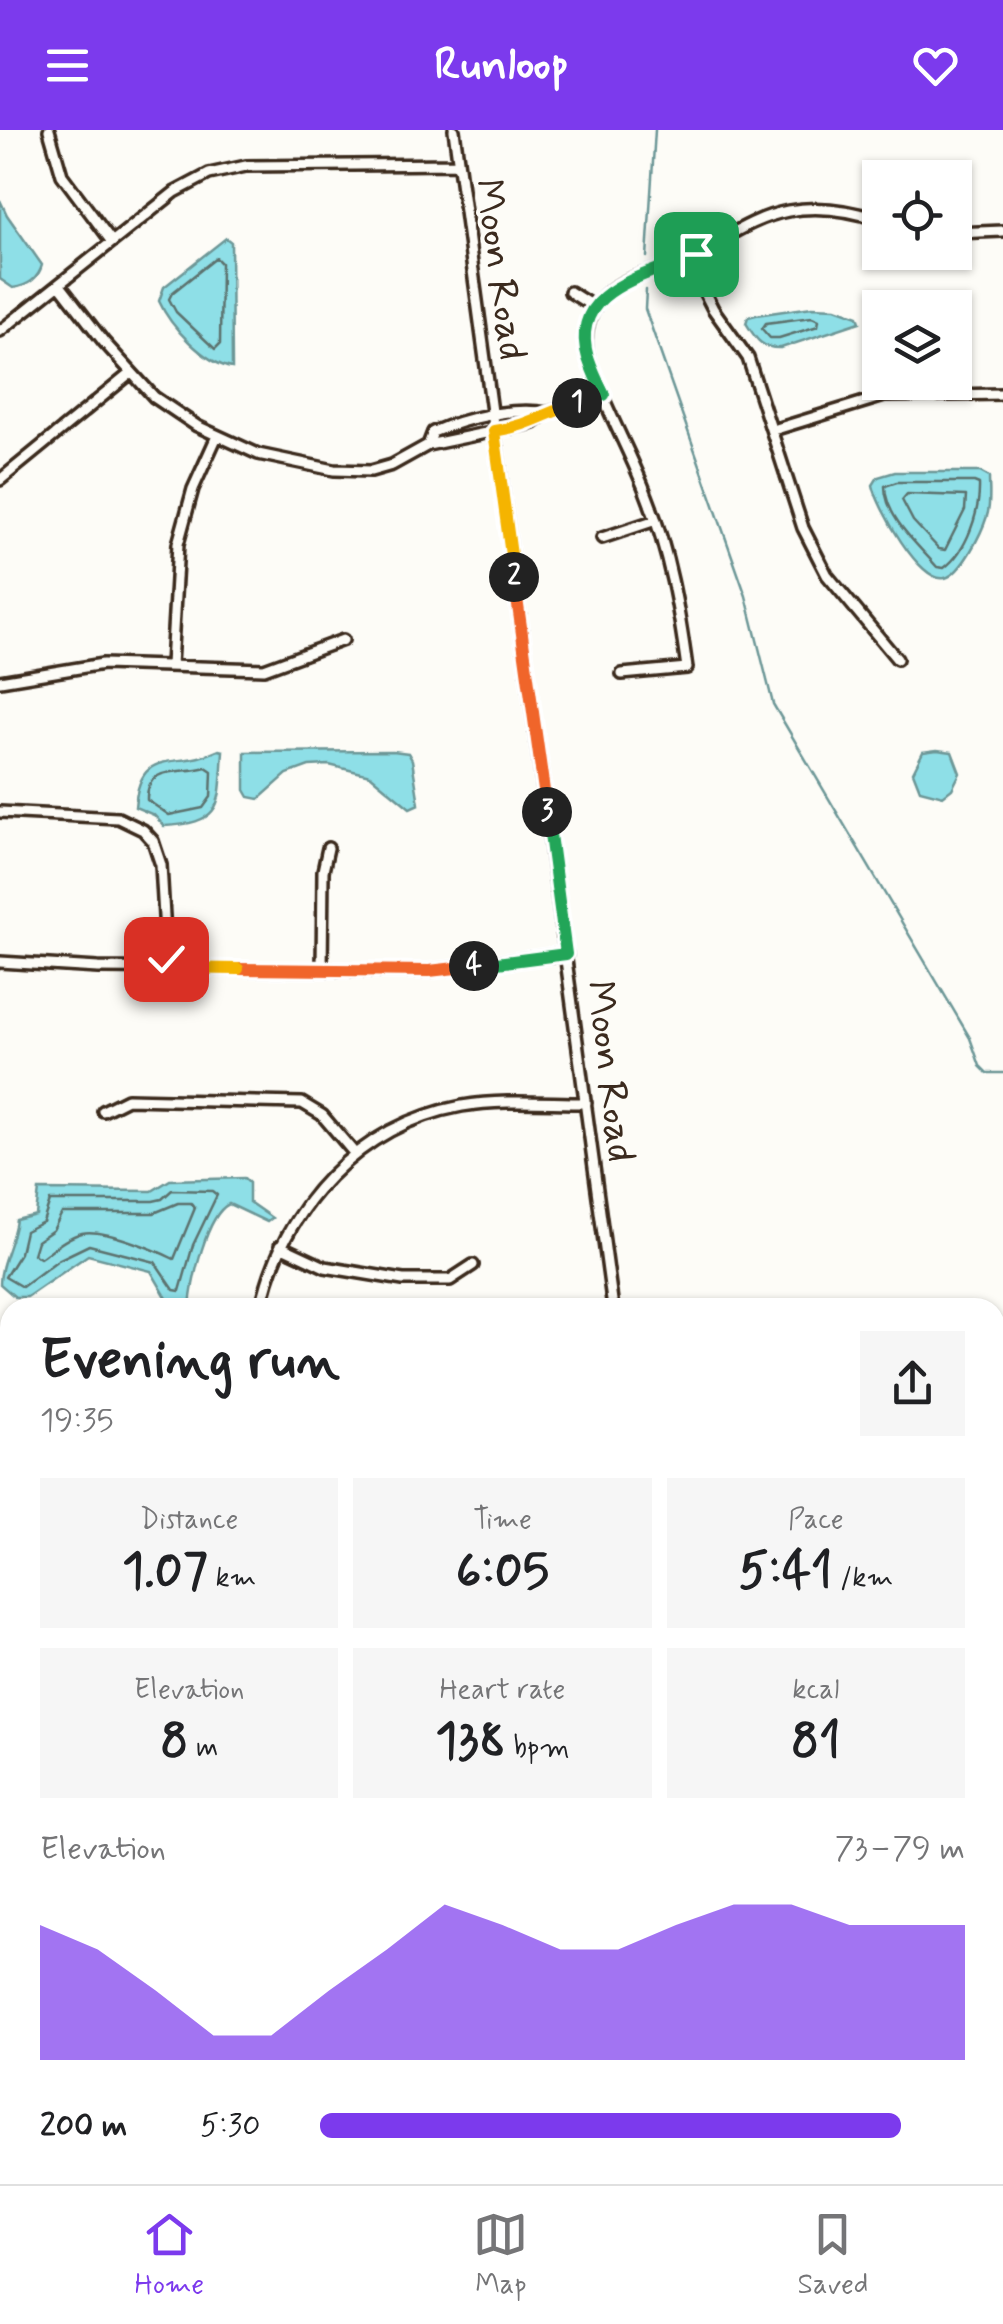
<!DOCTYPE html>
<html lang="en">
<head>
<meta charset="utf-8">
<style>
  :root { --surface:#fff; --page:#f6f6f6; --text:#202124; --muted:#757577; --line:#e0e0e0; --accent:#7c3aed }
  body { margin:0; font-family:Mynerve,sans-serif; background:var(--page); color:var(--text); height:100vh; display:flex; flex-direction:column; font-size:38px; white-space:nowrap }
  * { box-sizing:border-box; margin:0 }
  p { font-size:32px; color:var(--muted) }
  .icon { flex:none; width:55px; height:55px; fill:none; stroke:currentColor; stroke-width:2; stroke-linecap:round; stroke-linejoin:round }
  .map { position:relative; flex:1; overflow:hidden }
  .panel { position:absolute; left:0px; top:1168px; width:1005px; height:888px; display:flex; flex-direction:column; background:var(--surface); border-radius:30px 30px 0 0; box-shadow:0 2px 8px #0004 }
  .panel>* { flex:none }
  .fabs { position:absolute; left:862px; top:30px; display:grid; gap:20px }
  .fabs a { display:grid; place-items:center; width:110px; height:110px; border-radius:0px; background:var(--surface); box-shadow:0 2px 8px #0004; font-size:50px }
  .pin { position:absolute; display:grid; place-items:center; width:85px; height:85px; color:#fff; margin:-42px; border-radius:20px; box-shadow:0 5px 15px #0006 }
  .km { position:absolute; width:50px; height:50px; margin:-25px; border-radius:50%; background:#222; color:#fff; font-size:28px; line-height:50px; text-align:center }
  .round { display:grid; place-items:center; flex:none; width:105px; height:105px; border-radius:0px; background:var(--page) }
  .overview { display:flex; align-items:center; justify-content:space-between; height:170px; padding:0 40px }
  h1 { font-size:55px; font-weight:700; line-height:75px }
  .figures { display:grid; grid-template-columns:repeat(3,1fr); gap:15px; height:170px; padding:10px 40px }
  .figures div { display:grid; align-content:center; border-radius:0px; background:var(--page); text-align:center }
  .figures b { font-size:50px; font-weight:700 }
  .figures small { font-size:28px; font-weight:400 }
  .figures p { font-size:28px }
  .chart { height:280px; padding:20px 40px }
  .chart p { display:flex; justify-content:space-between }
  .chart svg { width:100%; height:180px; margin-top:10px; fill:var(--accent); opacity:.7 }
  ul { padding:0 40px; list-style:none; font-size:32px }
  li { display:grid; grid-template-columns:160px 120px 1fr; align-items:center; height:75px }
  li i { height:25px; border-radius:12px; background:var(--accent) }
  header { display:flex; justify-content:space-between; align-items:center; height:130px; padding:0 40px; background:var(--accent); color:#fff; font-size:45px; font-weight:700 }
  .tab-bar { display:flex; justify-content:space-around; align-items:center; height:140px; border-top:2px solid var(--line); background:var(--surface); font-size:28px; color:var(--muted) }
  .tab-bar a { display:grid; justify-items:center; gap:5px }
  .tab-bar .active { color:var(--accent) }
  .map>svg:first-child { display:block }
  .green { fill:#b5e4a3; stroke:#788760; stroke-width:2.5 }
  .water { fill:#8edfe7; stroke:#6d9797; stroke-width:2.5 }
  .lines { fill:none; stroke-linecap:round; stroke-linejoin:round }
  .shore { stroke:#5c726e; stroke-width:2.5 }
  .stream { stroke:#6d9797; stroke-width:2.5 }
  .minor-casing { stroke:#3b2a1e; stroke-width:16 }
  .major-casing { stroke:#3b2a1e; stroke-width:19 }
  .minor { stroke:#fdfcf7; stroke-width:9 }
  .major { stroke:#fdfcf7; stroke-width:11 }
  .split-1-casing { stroke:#fff; stroke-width:20 }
  .split-2-casing { stroke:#fff; stroke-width:20 }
  .split-3-casing { stroke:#fff; stroke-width:20 }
  .split-4-casing { stroke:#fff; stroke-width:20 }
  .split-5-casing { stroke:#fff; stroke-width:20 }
  .split-6-casing { stroke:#fff; stroke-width:20 }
  .split-1 { stroke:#22a559; stroke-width:12 }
  .split-2 { stroke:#f5b400; stroke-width:12 }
  .split-3 { stroke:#f0652b; stroke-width:12 }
  .split-4 { stroke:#22a559; stroke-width:12 }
  .split-5 { stroke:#f0652b; stroke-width:12 }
  .split-6 { stroke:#f5b400; stroke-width:12 }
  .labels { text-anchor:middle; stroke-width:8; stroke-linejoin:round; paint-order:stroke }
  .street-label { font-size:40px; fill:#3b2a1e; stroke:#fdfcf7 }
</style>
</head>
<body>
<header><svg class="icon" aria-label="menu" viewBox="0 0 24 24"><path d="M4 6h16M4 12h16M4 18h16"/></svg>Runloop<svg class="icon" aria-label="heart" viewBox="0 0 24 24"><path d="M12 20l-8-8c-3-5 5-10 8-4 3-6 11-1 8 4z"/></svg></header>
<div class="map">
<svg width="1003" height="2054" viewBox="0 0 1003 2054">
  <rect width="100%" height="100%" fill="#fdfcf7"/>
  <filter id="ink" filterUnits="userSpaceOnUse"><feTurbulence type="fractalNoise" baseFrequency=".01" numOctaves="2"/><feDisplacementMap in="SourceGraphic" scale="20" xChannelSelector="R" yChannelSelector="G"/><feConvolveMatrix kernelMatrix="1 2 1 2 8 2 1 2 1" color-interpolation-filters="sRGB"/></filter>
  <g filter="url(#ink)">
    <path class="green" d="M1003 1519V2054H611L600 2045H995V1526Z"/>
    <path class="water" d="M0 70 7 85 42 135C38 150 27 156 13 158L0 149Z
      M226 108 231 112 232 238C204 233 170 196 159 171L164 157Z
      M812 177 836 178 858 186 860 192 781 218C761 219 756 209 746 193L748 187 756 185Z
      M895 342H980L989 347C989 360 991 374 987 386 982 402 962 444 945 448 920 454 877 376 873 355L878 347Z
      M219 620 223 621C219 673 226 693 164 696L154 685 135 677C140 614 176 641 219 620Z
      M937 620 952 622 960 643 952 659 943 666 920 660 913 642 923 622Z
      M393 621 408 623 412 630 419 674 410 678 370 645 329 635 309 636 287 644 259 669 249 667 245 660V622Z
      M244 1048 249 1053V1072L272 1088 267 1092 229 1074C206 1085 192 1152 190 1177H172L151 1141 88 1125 27 1167H15L0 1154C0 1132 13 1113 16 1090L36 1085 39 1060 152 1061 170 1050Z"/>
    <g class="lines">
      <path class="shore" d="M216 128 221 133 220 214 215 219 176 182 169 169 172 163Z
        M812 187 819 190 818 196 779 208H770L762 199 766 193Z
        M897 352H974L979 354C980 382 967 421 944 438L937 437C918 415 885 387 885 356Z
        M907 364 966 366 965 380 945 420 939 419 913 391 902 370Z
        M206 637 212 641 211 667 203 678 169 685 147 670C146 633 182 645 206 637Z
        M172 1060 212 1061 217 1065 193 1115 180 1161 174 1160 155 1132 89 1115 58 1130 22 1157 5 1147 20 1123 25 1101 43 1092 50 1071H153L162 1069Z
        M178 1073H191L195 1078 174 1129C156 1120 103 1098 82 1103 67 1107 53 1119 40 1128L33 1124 37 1111 53 1100 62 1083H154Z"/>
      <path class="stream" d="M647 127 655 0
        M646 160 645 179 746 466 773 574 970 908 980 936 987 943H1003
        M995 1514 1003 1508"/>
      <defs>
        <path id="minor" d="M49 0 62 45 112 112
          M454 0 613 1178
          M955 103 1003 101
          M687 128 713 179 748 228 803 398 827 445 897 529
          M59 154 104 212 154 267 197 296 258 324 334 340 371 341 392 335 428 315 534 293 547 283 604 265
          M570 162 594 177
          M0 201 175 62 209 44 246 36 458 34
          M773 300 884 266 1003 264
          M428 315 433 302C465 288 513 277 547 283
          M0 350 131 243
          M602 408 656 390
          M171 535 178 414 193 359 217 306
          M622 544 687 538C679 479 669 422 647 366 629 318 601 272 587 223 584 201 588 182 604 166 625 145 663 140 689 127 722 111 751 88 788 81 819 75 850 80 880 90
          M0 551 103 534 264 539 343 510
          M0 682 118 688 143 700 153 711 161 735 167 838
          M0 832 98 838 429 841 567 824
          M322 840 323 741 328 718
          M103 981 127 969 302 973 322 985 355 1024
          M280 1116 325 1137 403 1150H450L473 1135
          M261 1178C282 1077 359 995 462 976 503 969 545 973 586 973
          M0 1244 10 1245
          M0 1360H10
          M0 1475H10
          M995 1482 1003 1489
          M465 2045V2054
          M265 2054V2045"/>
        <path id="major" d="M995 1258 1003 1252
          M0 2015 10 2008"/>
      </defs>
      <use href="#minor" class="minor-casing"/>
      <use href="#major" class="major-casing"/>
      <use href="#minor" class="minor"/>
      <use href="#major" class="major"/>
    </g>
  </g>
  <g class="lines" filter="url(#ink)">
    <defs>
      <path id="split-1" d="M577 273 604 265C598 253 592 240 588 228 567 157 651 146 696 124"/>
      <path id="split-2" d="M514 447 494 301C529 296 545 283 577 273"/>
      <path id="split-3" d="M514 447 547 682"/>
      <path id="split-4" d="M474 836 566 824 547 682"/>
      <path id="split-5" d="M238 839 429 841 474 836"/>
      <path id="split-6" d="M166 829 167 838 238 839"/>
    </defs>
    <use href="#split-1" class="split-1-casing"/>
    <use href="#split-2" class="split-2-casing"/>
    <use href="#split-3" class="split-3-casing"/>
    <use href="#split-4" class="split-4-casing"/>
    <use href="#split-5" class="split-5-casing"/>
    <use href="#split-6" class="split-6-casing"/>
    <use href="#split-1" class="split-1"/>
    <use href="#split-2" class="split-2"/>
    <use href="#split-3" class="split-3"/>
    <use href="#split-4" class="split-4"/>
    <use href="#split-5" class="split-5"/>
    <use href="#split-6" class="split-6"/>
  </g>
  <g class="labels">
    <g class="street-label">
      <text transform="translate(502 139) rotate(82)" y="14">Moon Road</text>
      <text transform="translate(612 941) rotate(83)" y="14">Moon Road</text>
    </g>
  </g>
</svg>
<div class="fabs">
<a><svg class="icon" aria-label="locate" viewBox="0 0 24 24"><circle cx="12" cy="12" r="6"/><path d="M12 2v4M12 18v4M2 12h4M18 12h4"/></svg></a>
<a><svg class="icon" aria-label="layers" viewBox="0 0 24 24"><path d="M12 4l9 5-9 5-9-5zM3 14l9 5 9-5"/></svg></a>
</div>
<div class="pin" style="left:696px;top:124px;background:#1e9e55"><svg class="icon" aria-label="arrive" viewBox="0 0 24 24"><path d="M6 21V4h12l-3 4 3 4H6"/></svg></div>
<div class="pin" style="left:166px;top:829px;background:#d93025"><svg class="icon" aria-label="check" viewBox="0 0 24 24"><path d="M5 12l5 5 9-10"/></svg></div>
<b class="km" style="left:577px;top:273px">1</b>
<b class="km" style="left:514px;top:447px">2</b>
<b class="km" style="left:547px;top:682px">3</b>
<b class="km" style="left:474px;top:836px">4</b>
<section class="panel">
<div class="overview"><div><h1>Evening run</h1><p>19:35</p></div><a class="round"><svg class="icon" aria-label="share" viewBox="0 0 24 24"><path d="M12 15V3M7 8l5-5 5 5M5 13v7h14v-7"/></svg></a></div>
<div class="figures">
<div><p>Distance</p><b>1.07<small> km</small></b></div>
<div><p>Time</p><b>6:05</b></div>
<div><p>Pace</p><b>5:41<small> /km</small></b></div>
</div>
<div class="figures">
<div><p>Elevation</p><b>8<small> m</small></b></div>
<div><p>Heart rate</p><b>138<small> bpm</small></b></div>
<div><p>kcal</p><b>81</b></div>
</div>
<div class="chart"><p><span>Elevation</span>73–79 m</p>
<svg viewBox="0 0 160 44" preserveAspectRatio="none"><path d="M0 44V11L10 17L20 27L30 38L40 38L50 27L60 17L70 6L80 11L90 17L100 17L110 11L120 6L130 6L140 11L150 11L160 11V44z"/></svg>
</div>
<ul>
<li><b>200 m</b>5:30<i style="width:90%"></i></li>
</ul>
</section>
</div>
<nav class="tab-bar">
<a class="active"><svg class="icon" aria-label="home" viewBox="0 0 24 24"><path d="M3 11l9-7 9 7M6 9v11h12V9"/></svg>Home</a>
<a><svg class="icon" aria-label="map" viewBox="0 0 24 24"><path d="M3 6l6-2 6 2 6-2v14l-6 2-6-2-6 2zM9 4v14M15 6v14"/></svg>Map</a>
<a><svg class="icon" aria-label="saved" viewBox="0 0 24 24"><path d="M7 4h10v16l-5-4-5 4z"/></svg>Saved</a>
</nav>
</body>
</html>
